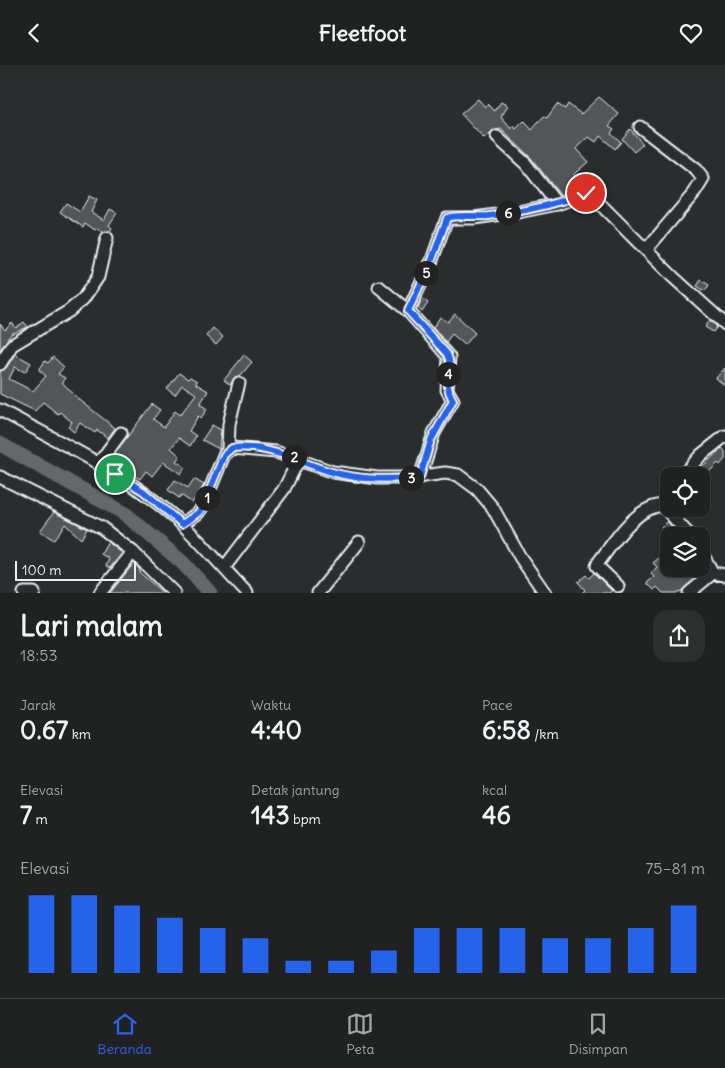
<!DOCTYPE html>
<html lang="id">
<head>
<meta charset="utf-8">
<style>
  :root { --surface:#202222; --page:#2d2f2f; --text:#f1f3f6; --muted:#a2a4a5; --line:#3d3f40; --accent:#2563eb }
  body { margin:0; font-family:Delius,sans-serif; background:var(--page); color:var(--text); height:100vh; display:flex; flex-direction:column; font-size:19px; white-space:nowrap }
  * { box-sizing:border-box; margin:0 }
  p { font-size:16px; color:var(--muted) }
  .icon { flex:none; width:28px; height:28px; fill:none; stroke:currentColor; stroke-width:2; stroke-linecap:round; stroke-linejoin:round }
  .map { position:relative; height:528px; overflow:hidden }
  .details { display:flex; flex-direction:column; background:var(--surface); flex:1 }
  .details>* { flex:none }
  .buttons { position:absolute; left:660px; top:402px; display:grid; gap:10px }
  .buttons a { display:grid; place-items:center; width:50px; height:50px; border-radius:10px; background:var(--surface); box-shadow:0 1px 4px #0004,0 0 0 1px var(--line); font-size:25px }
  .scale { position:absolute; left:15px; bottom:12px; width:121px; box-sizing:border-box; padding-left:5px; border:2px solid #e8f1f8; border-top:0; font-size:14px; line-height:18px; white-space:nowrap; color:#e8f1f8; -webkit-text-stroke:4px #2a2d2e; paint-order:stroke }
  .pin { position:absolute; display:grid; place-items:center; width:42px; height:42px; color:#fff; margin:-21px; border:2px solid #fff; border-radius:50%; box-shadow:0 1px 5px #0007 }
  .km { position:absolute; width:25px; height:25px; margin:-12px; border-radius:50%; background:#222; color:#fff; font-size:14px; line-height:25px; text-align:center }
  .round { display:grid; place-items:center; flex:none; width:52px; height:52px; border-radius:15px; background:var(--page) }
  .summary { display:flex; align-items:center; justify-content:space-between; height:85px; padding:0 20px }
  h1 { font-size:28px; font-weight:700; line-height:38px }
  .stats { display:grid; grid-template-columns:repeat(3,1fr); gap:8px; height:85px; padding:5px 20px }
  .stats div { display:grid; align-content:center }
  .stats b { font-size:25px; font-weight:700 }
  .stats small { font-size:14px; font-weight:400 }
  .stats p { font-size:14px }
  .chart { height:140px; padding:10px 20px }
  .chart p { display:flex; justify-content:space-between }
  .chart svg { width:100%; height:90px; margin-top:5px; stroke:var(--accent); stroke-width:6 }
  header { display:flex; justify-content:space-between; align-items:center; height:65px; padding:0 20px; background:var(--surface); font-size:22px; font-weight:700 }
  .tab-bar { display:flex; justify-content:space-around; align-items:center; height:70px; border-top:1px solid var(--line); background:var(--surface); font-size:14px; color:var(--muted) }
  .tab-bar a { display:grid; justify-items:center; gap:2px }
  .tab-bar .selected { color:var(--accent) }
  .map>svg:first-child { display:block }
  .lines { fill:none; stroke-linecap:round; stroke-linejoin:round }
  .river { stroke:#63686b; stroke-width:15 }
  .building { fill:#535759; stroke:#e8f1f8 }
  .minor-casing { stroke:#e8f1f8; stroke-width:15 }
  .minor { stroke:#2a2d2e; stroke-width:11 }
  .route-casing { stroke:#fff; stroke-width:10 }
  .route { stroke:#2563eb; stroke-width:6 }
</style>
</head>
<body>
<header><svg class="icon" aria-label="back" viewBox="0 0 24 24"><path d="M15 5l-7 7 7 7"/></svg>Fleetfoot<svg class="icon" aria-label="heart" viewBox="0 0 24 24"><path d="M12 20l-8-8c-3-5 5-10 8-4 3-6 11-1 8 4z"/></svg></header>
<div class="map">
<svg width="725" height="528" viewBox="0 0 725 528">
  <rect width="100%" height="100%" fill="#2a2d2e"/>
  <filter id="ink" filterUnits="userSpaceOnUse"><feTurbulence type="fractalNoise" baseFrequency=".02" numOctaves="2"/><feDisplacementMap in="SourceGraphic" scale="10" xChannelSelector="R" yChannelSelector="G"/><feConvolveMatrix kernelMatrix="1 2 1 2 8 2 1 2 1" color-interpolation-filters="sRGB"/></filter>
  <g filter="url(#ink)">
    <g class="lines">
      <path class="river" d="M0 379 124 448 183 498 210 528"/>
    </g>
    <path class="building" d="M599 32 619 49 609 61 614 64 611 68 621 77 615 84 600 71 596 77 589 72 576 84 588 97 573 110 582 122 560 130 532 94 501 64 495 65 484 74 461 49 478 34 485 42 488 39 495 46 501 37 508 41 501 52 511 64 514 61 516 64 524 56 532 65 544 51 547 53 557 39 565 44 568 39 581 49Z
      M630 64 643 79 634 87 622 74Z
      M89 131 97 135 91 147 104 155 110 144 117 148 109 160 112 163 110 166 103 167 97 163 95 165 85 158 83 162 60 147 66 138 80 147Z
      M701 215 709 220 705 226 697 221Z
      M422 233 428 238 422 247 418 243Z
      M455 249 475 268 465 280 452 269 446 277 433 263 440 252 448 257Z
      M710 255 717 262 713 267 705 262Z
      M24 257 28 262 11 269 0 285V259L5 265 12 258 16 263Z
      M213 263 223 272 216 280 206 271Z
      M15 289 31 298 25 307 15 302 9 314 33 326 46 311 39 305 45 296 48 298 53 292 64 302 58 309 65 313 62 317 76 332 115 363 108 373 97 365 95 368 80 358 74 367 68 362 72 357 60 347 58 349 43 337 35 346 0 329V306L6 303Z
      M244 290 252 297 241 310 234 313 230 320 224 315Z
      M725 303V321L716 313Z
      M179 308 188 314 190 312 197 316 196 319 208 326 200 339 207 344 201 353 198 351 189 366 196 371 190 381 179 373 171 383 180 391 176 396 185 402 181 409 163 397 152 411 146 406 140 414 110 395 152 339 160 345 153 354 164 362 175 346 180 350 196 329 182 320 175 330 167 324Z
      M212 360 221 365 219 384 202 375Z
      M722 383 725 386V394L720 400 718 398 705 411H692Z
      M194 414 204 420 192 438 181 430 179 433 168 425 175 415 188 423Z
      M54 447 72 456 87 464 81 474 65 459 54 475 40 466Z
      M667 456 672 462 667 468 661 462Z
      M108 477 122 488 110 503 106 501 109 494 101 489Z
      M660 492 669 502V510L675 504 701 503 703 506 679 528H663L657 522 654 525 647 518 654 512 651 509 657 502 653 498Z
      M134 498 140 505 139 507 163 528H110Z
      M594 508 612 526 609 528H582L585 525 578 517 586 510 589 513Z"/>
    <g class="lines">
      <defs>
        <path id="minor" d="M640 62 696 105 703 114 695 127 646 185
          M497 72 526 99 557 139 586 129 592 131 673 212 725 259
          M379 222 408 246
          M0 299 12 280 69 246 83 234 98 212 107 173
          M0 345C55 375 113 402 161 441 193 466 219 499 247 528
          M228 384 229 359 239 318
          M98 399 121 368
          M682 411 701 390 725 371
          M0 412 102 463 133 487 174 528
          M420 412 434 368 453 335 447 325 449 292 408 246 432 195 447 153H474L518 147 557 139
          M669 430 665 443 690 471
          M182 459 198 448 203 441 224 390 232 383 276 387 333 407 377 413H409L445 408 458 410 477 424 493 443 520 492 545 528
          M701 487 713 508 725 510
          M224 503 284 424 299 394
          M618 521 597 501 598 498C614 477 636 440 665 440
          M24 528H34
          M100 528 133 487
          M318 528 359 477
          M689 528 713 508"/>
      </defs>
      <use href="#minor" class="minor-casing"/>
      <use href="#minor" class="minor"/>
    </g>
  </g>
  <g class="lines" filter="url(#ink)">
    <defs>
      <path id="route" d="M115 409 143 426 182 459 198 448 203 441 224 390 232 383C268 379 298 397 332 407 358 415 393 415 420 412L431 375 453 335C441 316 455 306 447 289L408 246 432 195 447 153C455 149 478 152 489 151 522 147 554 140 586 128"/>
    </defs>
    <use href="#route" class="route-casing"/>
    <use href="#route" class="route"/>
  </g>
</svg>
<div class="buttons">
<a><svg class="icon" aria-label="locate" viewBox="0 0 24 24"><circle cx="12" cy="12" r="6"/><path d="M12 2v4M12 18v4M2 12h4M18 12h4"/></svg></a>
<a><svg class="icon" aria-label="layers" viewBox="0 0 24 24"><path d="M12 4l9 5-9 5-9-5zM3 14l9 5 9-5"/></svg></a>
</div>
<div class="scale">100 m</div>
<div class="pin" style="left:115px;top:409px;background:#1e9e55"><svg class="icon" aria-label="arrive" viewBox="0 0 24 24"><path d="M6 21V4h12l-3 4 3 4H6"/></svg></div>
<div class="pin" style="left:586px;top:128px;background:#d93025"><svg class="icon" aria-label="check" viewBox="0 0 24 24"><path d="M5 12l5 5 9-10"/></svg></div>
<b class="km" style="left:207px;top:433px">1</b>
<b class="km" style="left:294px;top:392px">2</b>
<b class="km" style="left:411px;top:413px">3</b>
<b class="km" style="left:448px;top:309px">4</b>
<b class="km" style="left:426px;top:208px">5</b>
<b class="km" style="left:508px;top:148px">6</b>
</div>
<section class="details">
<div class="summary"><div><h1>Lari malam</h1><p>18:53</p></div><a class="round"><svg class="icon" aria-label="share" viewBox="0 0 24 24"><path d="M12 15V3M7 8l5-5 5 5M5 13v7h14v-7"/></svg></a></div>
<div class="stats">
<div><p>Jarak</p><b>0.67<small> km</small></b></div>
<div><p>Waktu</p><b>4:40</b></div>
<div><p>Pace</p><b>6:58<small> /km</small></b></div>
</div>
<div class="stats">
<div><p>Elevasi</p><b>7<small> m</small></b></div>
<div><p>Detak jantung</p><b>143<small> bpm</small></b></div>
<div><p>kcal</p><b>46</b></div>
</div>
<div class="chart"><p><span>Elevasi</span>75–81 m</p>
<svg viewBox="0 0 160 44" preserveAspectRatio="none"><path d="M5 44V6M15 44V6M25 44V11M35 44V17M45 44V22M55 44V27M65 44V38M75 44V38M85 44V33M95 44V22M105 44V22M115 44V22M125 44V27M135 44V27M145 44V22M155 44V11"/></svg>
</div>
</section>
<nav class="tab-bar">
<a class="selected"><svg class="icon" aria-label="home" viewBox="0 0 24 24"><path d="M3 11l9-7 9 7M6 9v11h12V9"/></svg>Beranda</a>
<a><svg class="icon" aria-label="map" viewBox="0 0 24 24"><path d="M3 6l6-2 6 2 6-2v14l-6 2-6-2-6 2zM9 4v14M15 6v14"/></svg>Peta</a>
<a><svg class="icon" aria-label="saved" viewBox="0 0 24 24"><path d="M7 4h10v16l-5-4-5 4z"/></svg>Disimpan</a>
</nav>
</body>
</html>
